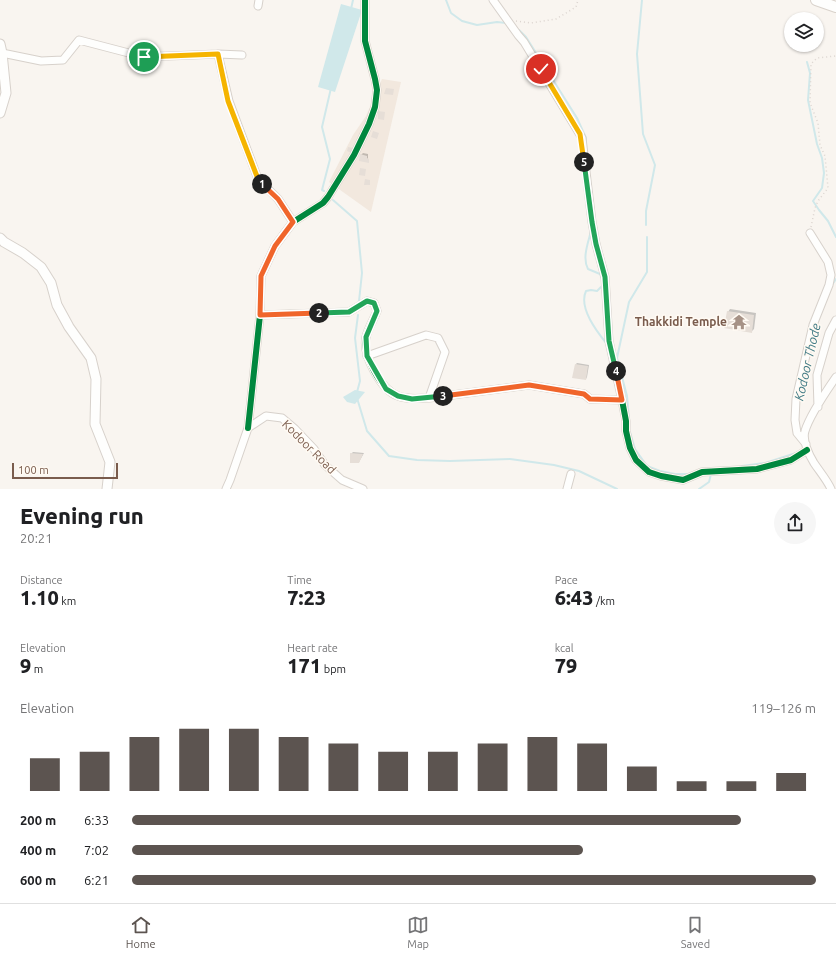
<!DOCTYPE html>
<html lang="en">
<head>
<meta charset="utf-8">
<style>
  :root { --surface:#fff; --page:#f6f6f6; --text:#202124; --muted:#757577; --line:#e0e0e0; --accent:#5c5450 }
  body { margin:0; font-family:Ubuntu,sans-serif; background:var(--page); color:var(--text); height:100vh; display:flex; flex-direction:column; font-size:15px; white-space:nowrap }
  * { box-sizing:border-box; margin:0 }
  p { font-size:13px; color:var(--muted) }
  .icon { flex:none; width:22px; height:22px; fill:none; stroke:currentColor; stroke-width:2; stroke-linecap:round; stroke-linejoin:round }
  .map { position:relative; height:489px; overflow:hidden }
  .sheet { display:flex; flex-direction:column; background:var(--surface); flex:1 }
  .sheet>* { flex:none }
  .tools { position:absolute; left:784px; top:12px; display:grid; gap:8px }
  .tools a { display:grid; place-items:center; width:40px; height:40px; border-radius:50%; background:var(--surface); box-shadow:0 1px 3px #0004; font-size:20px }
  .scale { position:absolute; left:12px; bottom:10px; width:106px; box-sizing:border-box; padding-left:4px; border:2px solid #7a5c4d; border-top:0; font-size:11px; line-height:14px; white-space:nowrap; color:#7a5c4d; -webkit-text-stroke:3px #fffaf3; paint-order:stroke }
  .pin { position:absolute; display:grid; place-items:center; width:34px; height:34px; color:#fff; margin:-17px; border:2px solid #fff; border-radius:50%; box-shadow:0 1px 4px #0007 }
  .km { position:absolute; width:20px; height:20px; margin:-10px; border-radius:50%; background:#222; color:#fff; font-size:11px; line-height:20px; text-align:center }
  .round { display:grid; place-items:center; flex:none; width:42px; height:42px; border-radius:21px; background:var(--page) }
  .overview { display:flex; align-items:center; justify-content:space-between; height:68px; padding:0 20px }
  h1 { font-size:22px; font-weight:800; line-height:30px }
  .stats { display:grid; grid-template-columns:repeat(3,1fr); gap:6px; height:68px; padding:4px 20px }
  .stats div { display:grid; align-content:center }
  .stats b { font-size:20px; font-weight:800 }
  .stats small { font-size:11px; font-weight:400 }
  .stats p { font-size:11px }
  .chart { height:112px; padding:8px 20px }
  .chart p { display:flex; justify-content:space-between }
  .chart svg { width:100%; height:72px; margin-top:4px; stroke:var(--accent); stroke-width:6 }
  ul { padding:0 20px; list-style:none; font-size:13px }
  li { display:grid; grid-template-columns:64px 48px 1fr; align-items:center; height:30px }
  li i { height:10px; border-radius:5px; background:var(--accent) }
  .menu { display:flex; justify-content:space-around; align-items:center; height:56px; border-top:1px solid var(--line); background:var(--surface); font-size:11px; color:var(--muted) }
  .menu a { display:grid; justify-items:center; gap:2px }
  .menu .selected { color:var(--accent) }
  .map>svg:first-child { display:block }
  .residential { fill:#f2e8de }
  .water { fill:#d0e8ea }
  .shadow { fill:#0003 }
  .lines { fill:none; stroke-linecap:round; stroke-linejoin:round }
  .stream { stroke:#d0e8ea; stroke-width:2 }
  .building { fill:#e6ded7 }
  .minor-casing { stroke:#d7d1cb; stroke-width:9 }
  .tertiary-casing { stroke:#d7d1cb; stroke-width:11 }
  .secondary-casing { stroke:#d9d2cb; stroke-width:12 }
  .path { stroke:#dcd5d0; stroke-width:1.5; stroke-dasharray:1 3; stroke-linecap:butt }
  .minor { stroke:#fefefd; stroke-width:7 }
  .tertiary { stroke:#fefefd; stroke-width:9 }
  .secondary { stroke:#fefefd; stroke-width:10 }
  .cycleway-casing { stroke:#fffaf3; stroke-width:8 }
  .cycleway { stroke:#00873e; stroke-width:6 }
  .split-1-casing { stroke:#fff; stroke-width:8 }
  .split-2-casing { stroke:#fff; stroke-width:8 }
  .split-3-casing { stroke:#fff; stroke-width:8 }
  .split-4-casing { stroke:#fff; stroke-width:8 }
  .split-5-casing { stroke:#fff; stroke-width:8 }
  .split-6-casing { stroke:#fff; stroke-width:8 }
  .split-1 { stroke:#f5b400; stroke-width:5 }
  .split-2 { stroke:#f0652b; stroke-width:5 }
  .split-3 { stroke:#22a559; stroke-width:5 }
  .split-4 { stroke:#f0652b; stroke-width:5 }
  .split-5 { stroke:#22a559; stroke-width:5 }
  .split-6 { stroke:#f5b400; stroke-width:5 }
  .labels { text-anchor:middle; stroke-width:3; stroke-linejoin:round; paint-order:stroke }
  .poi-label { font-size:12px; font-weight:bold; fill:#7a5c4d; stroke:#fffaf3; text-anchor:end }
  .street-label { font-size:12px; fill:#7a5c4d; stroke:#fffaf3 }
  .water-label { font-size:13px; font-style:italic; fill:#437c86; stroke:#fffaf3 }
</style>
</head>
<body>
<div class="map">
<svg width="836" height="489" viewBox="0 0 836 489">
  <rect width="100%" height="100%" fill="#f9f5f0"/>
  <path class="residential" d="M382 79 401 82 371 212 329 182 353 135 366 116Z"/>
  <path class="water" d="M341 4 362 10 335 92 318 87Z
    M355 390 365 392 355 404 347 402 343 397Z"/>
  <path class="shadow" d="M363 153 368 154V161L361 155Z
    M730 309 756 313 754 329 752 331 728 312Z
    M577 363 589 365 587 377 586 379 576 364Z
    M353 452 364 453 359 462 351 454Z"/>
  <g class="lines">
    <path class="stream" d="M446 0 451 13 462 21 477 25 497 22 506 23
      M642 0 637 54 643 134 655 165 646 211V225
      M351 9 353 0
      M519 30 526 37 577 118 586 138V144
      M807 62 810 73 808 100 817 144 822 158 824 173 822 188 813 201 819 210 828 221 836 237
      M324 191 322 190 330 159 322 127 331 88
      M333 200 357 221 362 273 359 301
      M591 231C588 243 582 258 588 269L600 274 602 279
      M603 285 597 291 591 290 586 291C578 308 597 332 607 344
      M832 285 836 279
      M614 354 617 358 627 396 629 418
      M617 358 629 302 647 272V237
      M357 392 360 381 355 338 358 315
      M357 398 367 431 389 456 417 460 450 461 510 459 554 465 579 471 617 489
      M630 432 635 449 647 466 660 471 675 474H690
      M742 466 765 463 796 453
      M699 489 709 482 711 474"/>
  </g>
  <path class="building" d="M386 88 394 89 393 95 384 94Z
    M378 111 385 112 384 120 378 119Z
    M373 131 379 133 377 139 371 137Z
    M348 147 353 148 351 153 347 151Z
    M360 154 367 156V158L369 159V163L359 161Z
    M360 168 366 169 365 176 359 175Z
    M365 179 370 180V185H364Z
    M727 311 754 315 752 333 724 328Z
    M575 364 588 366 586 380 572 378Z
    M350 453 363 454 359 463H350Z"/>
  <g class="lines">
    <defs>
      <path id="minor" d="M493 0 518 35 524 42 582 138 592 222 596 244 605 277 609 341 622 400
        M258 6 259 0
        M2 53 41 61 63 60 79 40 144 57 218 54 242 55
        M218 54 229 101 258 179 278 199 293 222
        M260 315 349 312 367 301 374 303 377 311C374 319 368 328 366 337 362 355 381 390 398 396 408 400 419 398 429 398L529 385 584 394 590 399 622 400 626 421V431L630 448 636 460 649 472 661 476 683 480 702 472 757 469 791 460 807 450
        M367 356 426 335 438 338 445 352 429 398
        M818 407 817 375 829 333 836 320
        M248 428 260 315 261 276 275 246 293 222 323 203 328 197 354 155 369 124 375 107 377 90 375 79 365 41V0
        M806 444 797 433 795 420 796 399 813 325 829 285 831 275 828 262 810 233
        M226 489 230 480 248 428 266 416 282 418 295 429 314 449 325 465 342 480 363 489
        M567 489 571 474
        M831 489C827 480 820 472 814 463 809 455 802 440 805 431 809 417 827 390 836 377"/>
      <path id="tertiary" d="M0 44 2 53 6 93 0 113
        M0 238 4 242 23 253 41 267 51 283 57 305 69 327 91 358 96 379 95 424 110 462 107 489"/>
      <path id="secondary" d="M816 0 836 7"/>
    </defs>
    <use href="#minor" class="minor-casing"/>
    <use href="#tertiary" class="tertiary-casing"/>
    <use href="#secondary" class="secondary-casing"/>
    <path class="path" d="M516 21 531 23 556 19 576 7 578 0
      M811 227 815 208 818 201 828 188 825 156 820 145 818 123 810 103 811 64 817 58 836 56"/>
    <use href="#minor" class="minor"/>
    <use href="#tertiary" class="tertiary"/>
    <use href="#secondary" class="secondary"/>
    <defs>
      <path id="cycleway" d="M260 315 349 312 367 301 374 303 377 311C374 319 368 328 366 337 362 355 381 390 398 396 408 400 419 398 429 398L529 385 584 394 590 399 622 400 626 421V431L630 448 636 460 649 472 661 476 683 480 702 472 757 469 791 460 807 450
        M248 428 260 315 261 276 275 246 293 222 323 203 328 197 354 155 369 124 375 107 377 90 375 79 365 41V0"/>
    </defs>
    <use href="#cycleway" class="cycleway-casing"/>
    <use href="#cycleway" class="cycleway"/>
  </g>
  <g class="lines">
    <defs>
      <path id="split-1" d="M144 57 218 54 228 101 258 179 262 184"/>
      <path id="split-2" d="M262 184 278 199 293 222 275 246 261 276 260 315 319 313"/>
      <path id="split-3" d="M319 313 349 312 367 301 374 303 377 311 366 337 367 356 386 389 398 396 412 399 443 396"/>
      <path id="split-4" d="M443 396 529 385 584 394 590 399 622 400 616 371"/>
      <path id="split-5" d="M584 162 592 222 596 244 605 277 609 341 616 371"/>
      <path id="split-6" d="M541 69 580 134 584 162"/>
    </defs>
    <use href="#split-1" class="split-1-casing"/>
    <use href="#split-2" class="split-2-casing"/>
    <use href="#split-3" class="split-3-casing"/>
    <use href="#split-4" class="split-4-casing"/>
    <use href="#split-5" class="split-5-casing"/>
    <use href="#split-6" class="split-6-casing"/>
    <use href="#split-1" class="split-1"/>
    <use href="#split-2" class="split-2"/>
    <use href="#split-3" class="split-3"/>
    <use href="#split-4" class="split-4"/>
    <use href="#split-5" class="split-5"/>
    <use href="#split-6" class="split-6"/>
  </g>
  <defs>
    <symbol id="temple-bare" viewBox="-9 -9 18 18"><path d="M0-6L5-2H3V0L6.5 2.5H4V6H1.5V3h-3V6H-4V2.5H-6.5L-3 0V-2H-5Z" fill="#a69286" stroke="#fffaf3" stroke-width="2.5" paint-order="stroke"/></symbol>
  </defs>
  <g fill-rule="evenodd">
    <use href="#temple-bare" x="728" y="311" width="22" height="22"/>
  </g>
  <g class="labels">
    <g class="poi-label">
      <text x="727" y="326">Thakkidi Temple</text>
    </g>
    <g class="street-label">
      <text transform="translate(309 447) rotate(45)" y="4">Kodoor Road</text>
    </g>
    <g class="water-label">
      <text transform="translate(807 362) rotate(-77)" y="5">Kodoor Thode</text>
    </g>
  </g>
</svg>
<div class="tools">
<a><svg class="icon" aria-label="layers" viewBox="0 0 24 24"><path d="M12 4l9 5-9 5-9-5zM3 14l9 5 9-5"/></svg></a>
</div>
<div class="scale">100 m</div>
<div class="pin" style="left:144px;top:57px;background:#1e9e55"><svg class="icon" aria-label="arrive" viewBox="0 0 24 24"><path d="M6 21V4h12l-3 4 3 4H6"/></svg></div>
<div class="pin" style="left:541px;top:69px;background:#d93025"><svg class="icon" aria-label="check" viewBox="0 0 24 24"><path d="M5 12l5 5 9-10"/></svg></div>
<b class="km" style="left:262px;top:184px">1</b>
<b class="km" style="left:319px;top:313px">2</b>
<b class="km" style="left:443px;top:396px">3</b>
<b class="km" style="left:616px;top:371px">4</b>
<b class="km" style="left:584px;top:162px">5</b>
</div>
<section class="sheet">
<div class="overview"><div><h1>Evening run</h1><p>20:21</p></div><a class="round"><svg class="icon" aria-label="share" viewBox="0 0 24 24"><path d="M12 15V3M7 8l5-5 5 5M5 13v7h14v-7"/></svg></a></div>
<div class="stats">
<div><p>Distance</p><b>1.10<small> km</small></b></div>
<div><p>Time</p><b>7:23</b></div>
<div><p>Pace</p><b>6:43<small> /km</small></b></div>
</div>
<div class="stats">
<div><p>Elevation</p><b>9<small> m</small></b></div>
<div><p>Heart rate</p><b>171<small> bpm</small></b></div>
<div><p>kcal</p><b>79</b></div>
</div>
<div class="chart"><p><span>Elevation</span>119–126 m</p>
<svg viewBox="0 0 160 44" preserveAspectRatio="none"><path d="M5 44V24M15 44V20M25 44V11M35 44V6M45 44V6M55 44V11M65 44V15M75 44V20M85 44V20M95 44V15M105 44V11M115 44V15M125 44V29M135 44V38M145 44V38M155 44V33"/></svg>
</div>
<ul>
<li><b>200 m</b>6:33<i style="width:89%"></i></li>
<li><b>400 m</b>7:02<i style="width:66%"></i></li>
<li><b>600 m</b>6:21<i style="width:100%"></i></li>
</ul>
</section>
<nav class="menu">
<a class="selected"><svg class="icon" aria-label="home" viewBox="0 0 24 24"><path d="M3 11l9-7 9 7M6 9v11h12V9"/></svg>Home</a>
<a><svg class="icon" aria-label="map" viewBox="0 0 24 24"><path d="M3 6l6-2 6 2 6-2v14l-6 2-6-2-6 2zM9 4v14M15 6v14"/></svg>Map</a>
<a><svg class="icon" aria-label="saved" viewBox="0 0 24 24"><path d="M7 4h10v16l-5-4-5 4z"/></svg>Saved</a>
</nav>
</body>
</html>
